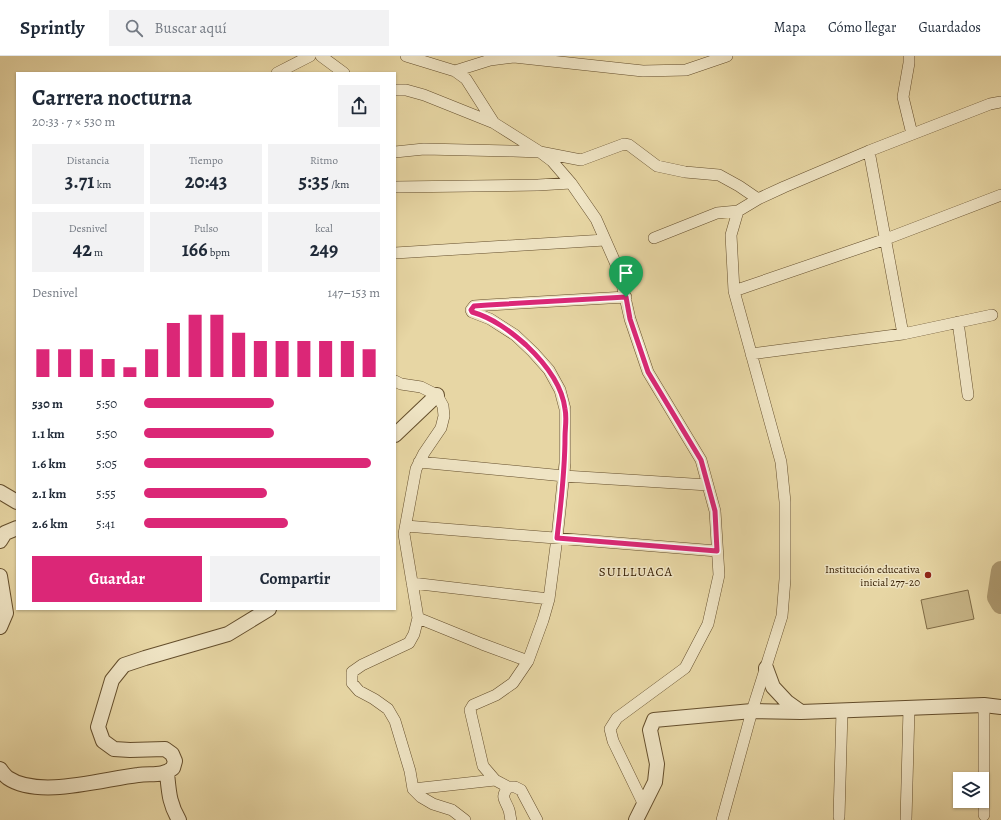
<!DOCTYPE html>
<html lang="es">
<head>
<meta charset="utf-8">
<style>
  :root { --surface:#fff; --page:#f2f2f3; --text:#1f2937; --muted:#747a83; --line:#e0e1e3; --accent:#db2777 }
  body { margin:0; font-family:Alegreya,serif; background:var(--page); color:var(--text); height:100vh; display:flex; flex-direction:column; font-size:15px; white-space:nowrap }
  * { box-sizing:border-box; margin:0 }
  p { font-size:13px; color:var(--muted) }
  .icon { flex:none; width:22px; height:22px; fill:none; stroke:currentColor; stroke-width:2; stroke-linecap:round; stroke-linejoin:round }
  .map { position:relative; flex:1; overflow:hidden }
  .drawer { position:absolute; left:16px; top:16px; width:380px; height:538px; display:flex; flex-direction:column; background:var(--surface); border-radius:0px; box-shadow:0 1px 3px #0004 }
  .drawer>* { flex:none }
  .fabs { position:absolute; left:953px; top:716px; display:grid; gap:8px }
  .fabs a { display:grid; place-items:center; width:36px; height:36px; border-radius:0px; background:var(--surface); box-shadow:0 1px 3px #0004; font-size:20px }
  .pin { position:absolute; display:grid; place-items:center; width:34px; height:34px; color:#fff; margin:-41px -17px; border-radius:50% 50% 50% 0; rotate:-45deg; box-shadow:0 0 4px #0007 }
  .pin .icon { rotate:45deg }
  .round { display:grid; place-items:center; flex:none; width:42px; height:42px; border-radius:0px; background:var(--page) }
  .head { display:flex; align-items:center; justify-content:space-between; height:68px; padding:0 16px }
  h1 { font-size:22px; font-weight:700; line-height:30px }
  .metrics { display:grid; grid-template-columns:repeat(3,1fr); gap:6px; height:68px; padding:4px 16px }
  .metrics div { display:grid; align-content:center; border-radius:0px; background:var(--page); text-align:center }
  .metrics b { font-size:20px; font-weight:700 }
  .metrics small { font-size:11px; font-weight:400 }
  .metrics p { font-size:11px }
  .chart { height:112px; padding:8px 16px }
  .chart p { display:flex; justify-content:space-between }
  .chart svg { width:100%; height:72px; margin-top:4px; stroke:var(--accent); stroke-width:6 }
  .button { display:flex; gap:8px; margin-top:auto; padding:8px 16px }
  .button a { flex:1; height:46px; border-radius:0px; background:var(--accent); color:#fff; font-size:16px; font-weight:700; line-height:46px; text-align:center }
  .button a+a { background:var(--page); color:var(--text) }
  ul { padding:0 16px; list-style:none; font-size:13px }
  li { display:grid; grid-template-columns:64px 48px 1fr; align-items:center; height:30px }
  li i { height:10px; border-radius:5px; background:var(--accent) }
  header { display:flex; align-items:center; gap:24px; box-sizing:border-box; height:56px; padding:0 20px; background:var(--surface); border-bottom:1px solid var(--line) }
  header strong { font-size:19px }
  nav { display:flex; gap:22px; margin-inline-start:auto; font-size:14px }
  .search { width:280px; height:36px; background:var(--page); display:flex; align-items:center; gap:10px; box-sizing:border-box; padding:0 14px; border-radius:0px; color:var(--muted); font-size:15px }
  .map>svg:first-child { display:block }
  .green { fill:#c9b789; stroke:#806c46 }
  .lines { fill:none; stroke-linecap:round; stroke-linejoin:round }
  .river { stroke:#ac986e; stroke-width:20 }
  .minor-casing { stroke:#644e2c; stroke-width:12 }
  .tertiary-casing { stroke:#644e2c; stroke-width:16 }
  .minor { stroke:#efe4c4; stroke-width:11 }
  .tertiary { stroke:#efe4c4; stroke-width:14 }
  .route-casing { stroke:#fff; stroke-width:8 }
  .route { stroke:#db2777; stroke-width:5 }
  .poi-dot { fill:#8f2418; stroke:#efe4c4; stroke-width:1.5 }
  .labels { text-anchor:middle; stroke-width:3; stroke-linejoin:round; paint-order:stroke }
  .poi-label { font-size:11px; fill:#382004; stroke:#efe4c4; text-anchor:end }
  .quarter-label { font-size:13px; letter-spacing:1px; fill:#382004; stroke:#efe4c4 }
</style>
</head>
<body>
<header>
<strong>Sprintly</strong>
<div class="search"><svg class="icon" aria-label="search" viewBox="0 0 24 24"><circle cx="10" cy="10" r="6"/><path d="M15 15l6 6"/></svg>Buscar aquí</div>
<nav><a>Mapa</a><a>Cómo llegar</a><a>Guardados</a></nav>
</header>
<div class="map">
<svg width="1001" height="764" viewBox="0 0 1001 764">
  <rect width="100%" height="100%" fill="#e7d6a4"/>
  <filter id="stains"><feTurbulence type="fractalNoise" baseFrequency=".005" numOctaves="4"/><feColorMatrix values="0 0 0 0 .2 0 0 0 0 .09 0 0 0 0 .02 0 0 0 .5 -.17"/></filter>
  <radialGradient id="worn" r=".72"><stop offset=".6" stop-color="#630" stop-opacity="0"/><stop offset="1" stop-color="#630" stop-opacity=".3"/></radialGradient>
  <path class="green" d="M968 534 974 563 927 573 921 544Z"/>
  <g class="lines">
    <path class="river" d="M1001 515 997 541 1001 548"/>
    <defs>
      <path id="minor" d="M321 0 344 17
        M406 0 455 15 466 23 494 67
        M909 0V7L903 41 912 78
        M455 15 490 4 514 1 643 15 686 14 727 0
        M277 17 310 0
        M395 34H406L424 39 494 67 540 96 552 105 571 127 596 163 619 215 630 263 648 316 701 404 715 455 719 519 708 568 685 612 617 662 610 673 613 685 644 749
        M869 95 903 278
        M395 96 424 93 513 95 540 96 581 104 624 88 629 89 657 110 685 116 719 119 739 130 758 143
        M395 131 538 129 571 127
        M654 182 717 157 738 155
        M395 197 605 184
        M734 235 886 183 1001 139
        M958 266 968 339
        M751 298 903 278 992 259
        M395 325 401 328 421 331 437 339 443 350 444 360 441 372 424 397 416 413 404 478 418 562 414 578 409 587 362 609 352 616V627L359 635 374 643 388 653 395 665 410 715 413 733 421 741 433 748 452 754 465 764
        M419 406 564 420 708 429
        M406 470 717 495
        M412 527 549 543
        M418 562 482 588 528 605
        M984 649V759
        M508 731 495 724 483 710 470 654 473 649 496 639 513 627 528 605 543 564 549 543 557 482 565 407V353L560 334 549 314 533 296 515 279 490 263 472 256 471 254 474 250 488 249 626 241
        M413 733 495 724
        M839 761 842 655
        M511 764C510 761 510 757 509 754 505 743 500 742 508 731H515L521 734 537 764
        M722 764 752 655 782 560 785 523V446L781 406 734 235 731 179 738 155 758 143 784 131 869 95 990 48 1001 46
        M906 764 909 653"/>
      <path id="tertiary" d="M395 379 437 339
        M0 436 17 446
        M0 485 5 477 17 472
        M0 520 6 557 0 571
        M766 612 773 631 787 646 801 656
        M0 713C2 716 5 720 8 722 39 743 103 723 138 719 151 717 162 721 173 712L175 705 172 698 165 693 130 694 114 693 103 685 98 671 112 624 124 609 145 602 228 578 269 553
        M167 717C169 736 169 747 179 764
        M636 764 655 726 657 708 650 674 654 664 752 655 801 656 984 649 1001 651"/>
    </defs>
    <use href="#minor" class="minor-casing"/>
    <use href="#tertiary" class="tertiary-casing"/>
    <use href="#minor" class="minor"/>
    <use href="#tertiary" class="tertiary"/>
  </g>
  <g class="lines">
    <defs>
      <path id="route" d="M626 241 630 263 648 316 701 404 715 455 717 495 557 482C561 448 565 415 565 381 565 372 567 362 565 353 562 328 544 306 526 289 510 275 493 262 472 256L471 254 474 250 488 249Z"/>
    </defs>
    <use href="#route" class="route-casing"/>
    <use href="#route" class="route"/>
  </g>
  <circle class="poi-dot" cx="928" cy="519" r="4"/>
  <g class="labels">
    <g class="poi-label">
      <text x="920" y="517">Institución educativa<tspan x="920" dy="13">inicial 277-20</tspan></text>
    </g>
    <g class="quarter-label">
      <text x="636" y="520">SUILLUACA</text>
    </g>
  </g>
  <rect width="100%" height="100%" filter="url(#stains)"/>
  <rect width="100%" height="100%" fill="url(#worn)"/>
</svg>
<div class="fabs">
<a><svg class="icon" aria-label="layers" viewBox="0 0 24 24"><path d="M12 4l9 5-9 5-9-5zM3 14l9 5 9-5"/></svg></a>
</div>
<div class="pin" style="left:626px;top:241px;background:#1e9e55"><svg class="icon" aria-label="arrive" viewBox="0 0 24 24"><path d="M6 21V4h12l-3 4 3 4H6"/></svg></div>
<section class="drawer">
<div class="head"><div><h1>Carrera nocturna</h1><p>20:33 · 7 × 530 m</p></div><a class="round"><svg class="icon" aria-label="share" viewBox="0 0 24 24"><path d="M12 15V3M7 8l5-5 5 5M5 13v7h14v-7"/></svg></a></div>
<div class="metrics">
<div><p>Distancia</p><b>3.71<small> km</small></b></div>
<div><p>Tiempo</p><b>20:43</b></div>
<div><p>Ritmo</p><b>5:35<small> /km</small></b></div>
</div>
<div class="metrics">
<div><p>Desnivel</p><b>42<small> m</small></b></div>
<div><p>Pulso</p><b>166<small> bpm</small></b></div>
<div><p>kcal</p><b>249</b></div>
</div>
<div class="chart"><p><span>Desnivel</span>147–153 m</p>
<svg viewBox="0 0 160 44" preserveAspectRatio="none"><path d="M5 44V27M15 44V27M25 44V27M35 44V33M45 44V38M55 44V27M65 44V11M75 44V6M85 44V6M95 44V17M105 44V22M115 44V22M125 44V22M135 44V22M145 44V22M155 44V27"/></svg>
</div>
<ul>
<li><b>530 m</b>5:50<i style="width:55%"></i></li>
<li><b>1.1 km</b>5:50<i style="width:55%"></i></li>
<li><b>1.6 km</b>5:05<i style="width:96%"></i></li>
<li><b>2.1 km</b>5:55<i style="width:52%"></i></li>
<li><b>2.6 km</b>5:41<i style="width:61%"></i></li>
</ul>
<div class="button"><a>Guardar</a><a>Compartir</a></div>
</section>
</div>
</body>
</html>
